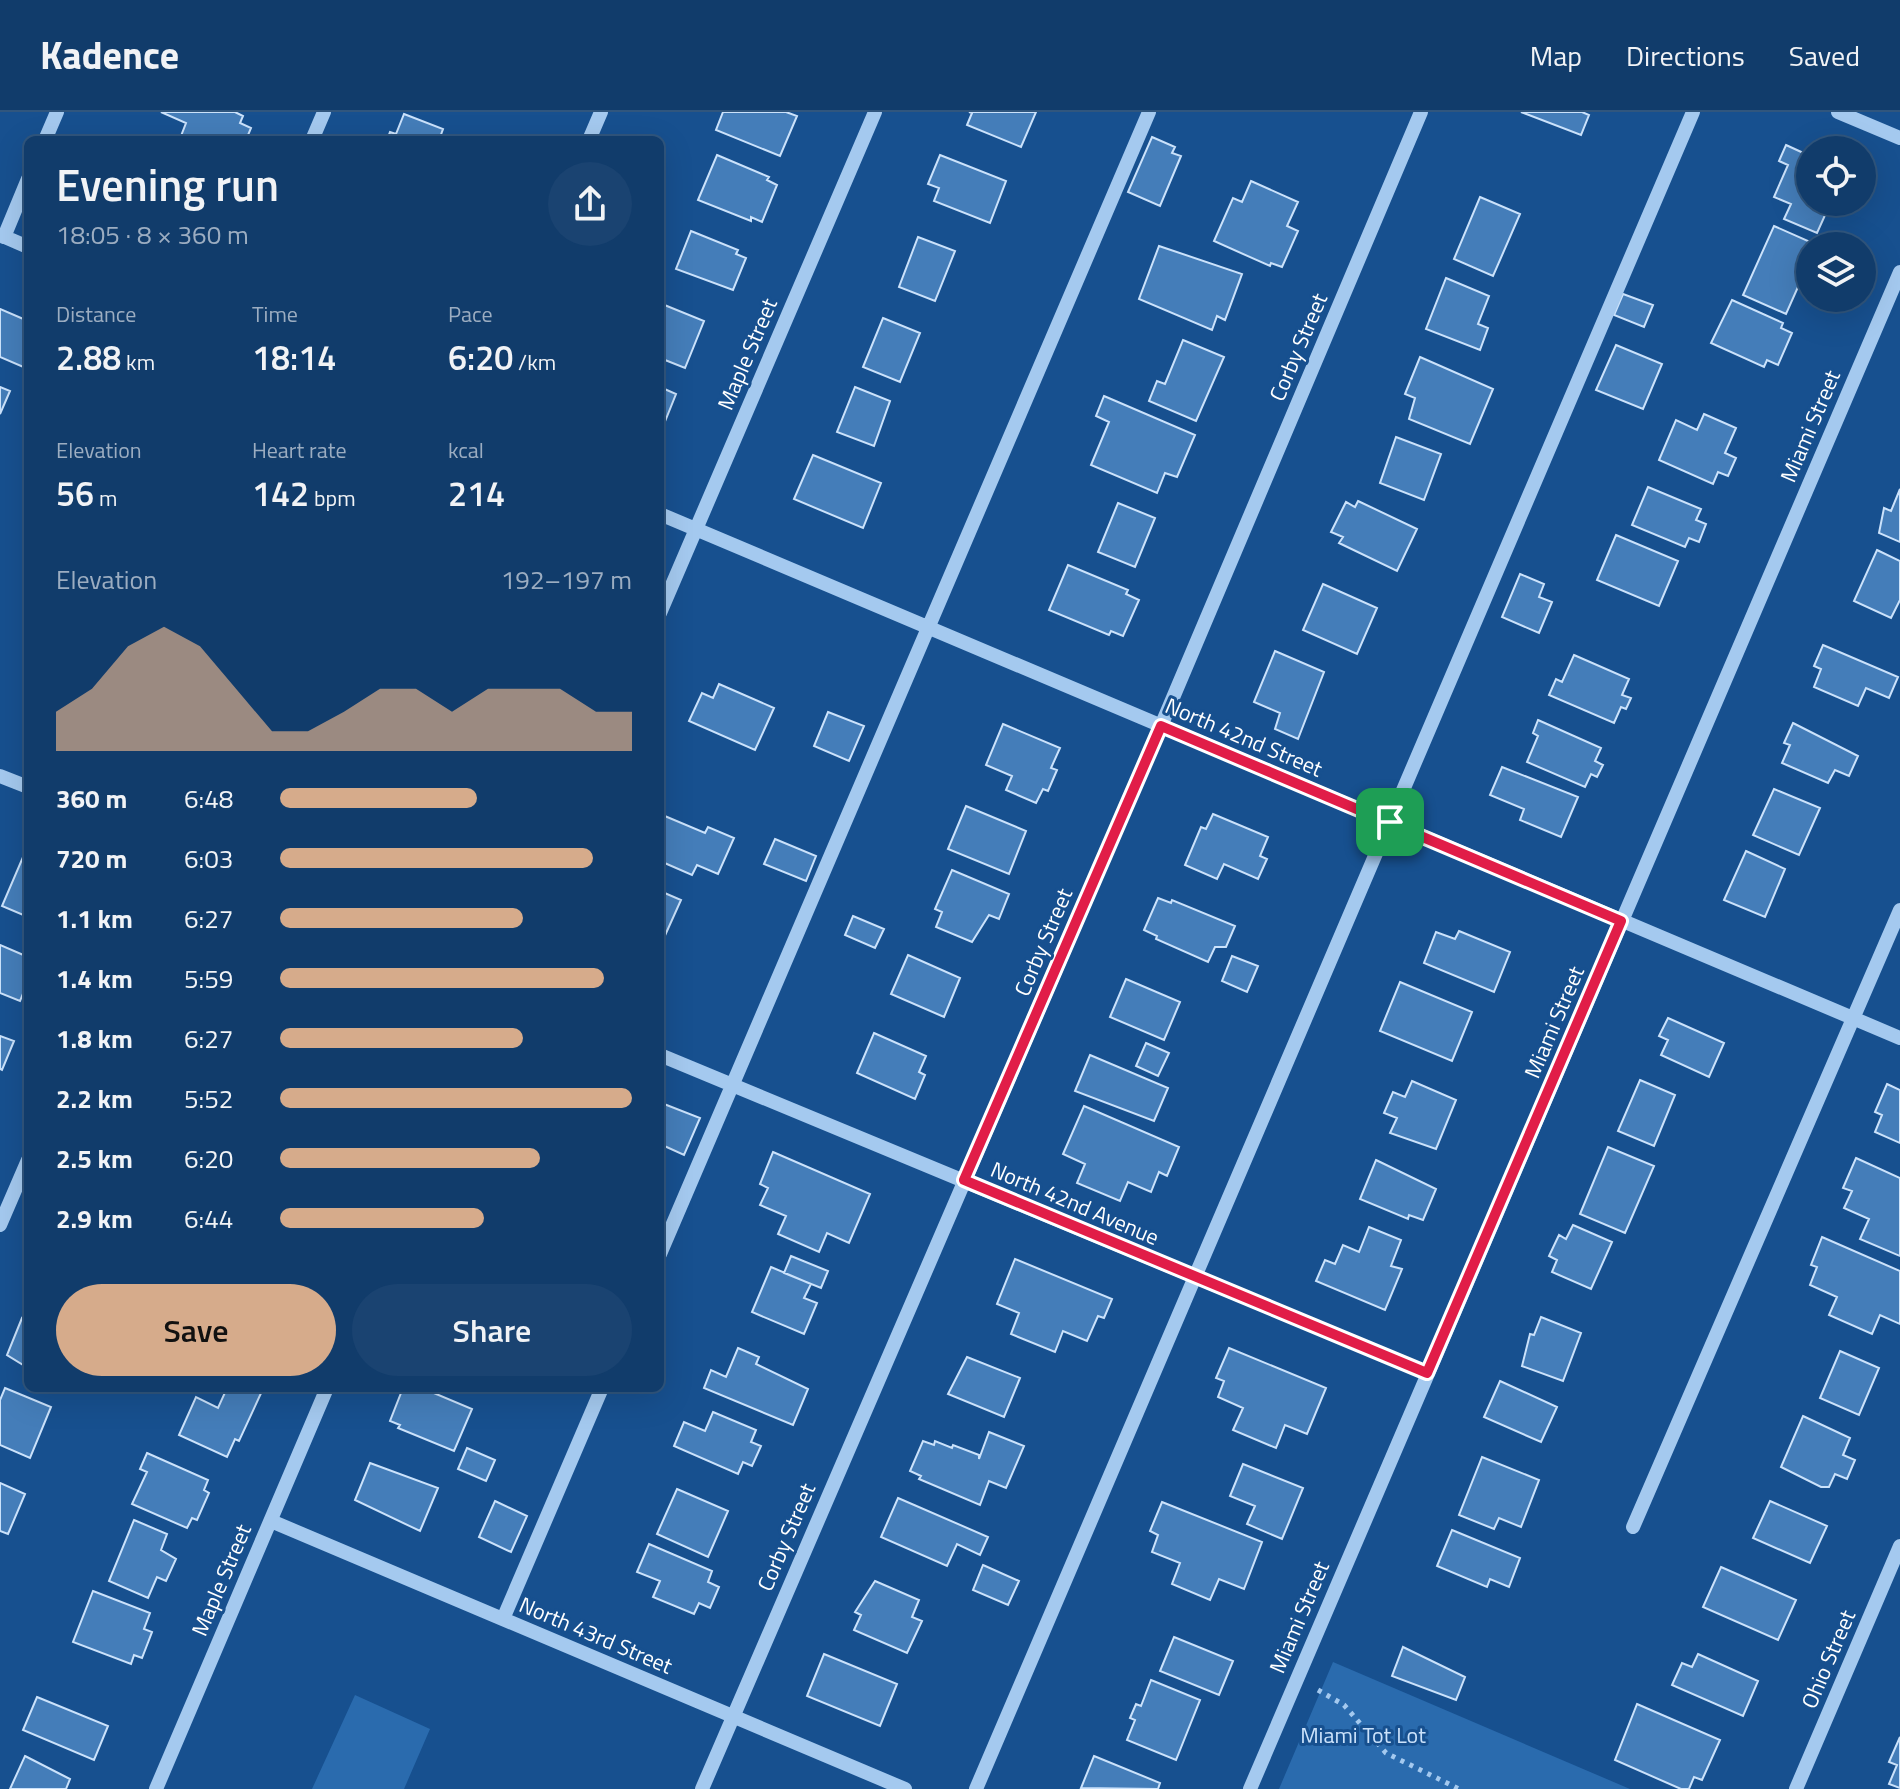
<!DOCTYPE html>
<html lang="en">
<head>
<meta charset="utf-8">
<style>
  :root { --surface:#113c6b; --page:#1a4371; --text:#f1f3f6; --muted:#9cadc1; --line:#30567e; --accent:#d6ab8b }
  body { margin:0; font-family:"Titillium Web",sans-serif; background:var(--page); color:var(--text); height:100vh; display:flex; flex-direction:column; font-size:30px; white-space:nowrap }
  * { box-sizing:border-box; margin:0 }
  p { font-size:26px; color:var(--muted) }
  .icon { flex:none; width:44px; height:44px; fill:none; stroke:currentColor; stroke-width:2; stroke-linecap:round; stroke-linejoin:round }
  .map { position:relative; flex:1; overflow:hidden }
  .panel { position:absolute; left:24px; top:24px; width:640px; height:1256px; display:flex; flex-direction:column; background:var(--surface); border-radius:12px; box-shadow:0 8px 32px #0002,0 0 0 2px var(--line) }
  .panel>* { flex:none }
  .fabs { position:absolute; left:1796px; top:24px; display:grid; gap:16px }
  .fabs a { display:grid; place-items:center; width:80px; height:80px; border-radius:50%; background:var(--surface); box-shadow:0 8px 32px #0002,0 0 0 2px var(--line); font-size:40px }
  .pin { position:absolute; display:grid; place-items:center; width:68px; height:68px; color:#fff; margin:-34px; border-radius:16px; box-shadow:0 4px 12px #0006 }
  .round { display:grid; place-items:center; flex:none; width:84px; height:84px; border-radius:42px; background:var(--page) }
  .summary { display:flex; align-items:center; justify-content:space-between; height:136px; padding:0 32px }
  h1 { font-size:44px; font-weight:600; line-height:60px }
  .stats { display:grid; grid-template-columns:repeat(3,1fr); gap:12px; height:136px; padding:8px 32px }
  .stats div { display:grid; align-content:center }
  .stats b { font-size:34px; font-weight:600 }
  .stats small { font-size:22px; font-weight:400 }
  .stats p { font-size:22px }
  .chart { height:224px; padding:16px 32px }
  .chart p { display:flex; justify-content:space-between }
  .chart svg { width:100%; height:144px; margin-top:8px; fill:var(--accent); opacity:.7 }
  .cta { display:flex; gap:16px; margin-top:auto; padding:16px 32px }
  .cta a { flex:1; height:92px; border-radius:48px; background:var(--accent); color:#111; font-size:32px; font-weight:600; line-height:92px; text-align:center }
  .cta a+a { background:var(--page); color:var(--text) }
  ul { padding:0 32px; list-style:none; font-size:26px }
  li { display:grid; grid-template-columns:128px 96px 1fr; align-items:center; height:60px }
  li i { height:20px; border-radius:10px; background:var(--accent) }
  header { display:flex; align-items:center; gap:48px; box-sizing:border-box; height:112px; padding:0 40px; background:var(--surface); border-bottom:2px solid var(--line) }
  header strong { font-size:38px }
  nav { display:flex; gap:44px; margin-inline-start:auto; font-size:28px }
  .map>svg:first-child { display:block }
  .green { fill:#2a6bae }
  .building { fill:#447db9; stroke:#cbe2fb; stroke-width:2 }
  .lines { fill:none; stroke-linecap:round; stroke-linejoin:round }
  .path { stroke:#a4c9ef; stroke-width:5; stroke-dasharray:4 6; stroke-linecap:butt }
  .minor { stroke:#a4c9ef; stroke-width:14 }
  .route-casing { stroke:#fff; stroke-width:16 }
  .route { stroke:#e11d48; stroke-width:10 }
  .labels { text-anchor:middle; stroke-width:6; stroke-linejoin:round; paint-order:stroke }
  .street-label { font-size:22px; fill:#fff; stroke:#17508f }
  .park-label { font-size:22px; fill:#cbe2fb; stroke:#17508f }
</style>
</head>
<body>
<header>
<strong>Kadence</strong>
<nav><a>Map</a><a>Directions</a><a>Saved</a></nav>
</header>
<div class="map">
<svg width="1900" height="1677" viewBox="0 0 1900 1677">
  <rect width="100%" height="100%" fill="#17508f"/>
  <path class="green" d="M1333 1550 1630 1677H1279Z
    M355 1583 430 1617 404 1677H312Z"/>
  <path class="building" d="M161 0H235L243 4 240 11 251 16 246 28H190L181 24 186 11Z
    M723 0H786L797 4 780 44 716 18Z
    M969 0H1036L1021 35 967 13 972 1Z
    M1521 0H1582L1589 3 1581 23Z
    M404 2 443 17 439 28H387L390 20 396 22Z
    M1152 25 1175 35 1172 41 1181 44 1160 94 1128 80Z
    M1786 33 1810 44V90H1831L1817 121 1784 107 1791 92 1774 85 1788 53 1779 49Z
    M717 43 769 65 767 68 777 73 762 110 751 105V109L698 88Z
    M940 43 1006 69 990 111 934 89 939 76 928 72Z
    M1251 69 1298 90 1287 114 1298 119 1282 155 1271 151 1270 154 1214 129 1233 86 1242 90Z
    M1480 85 1520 102 1493 164 1454 147Z
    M1774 114 1817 133 1810 134V148L1786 202 1743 183Z
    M691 119 738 138 736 142 746 146 733 178 676 157Z
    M918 125 955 139 935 189 899 175Z
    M1159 134 1242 162 1225 208 1217 204 1212 218 1139 187Z
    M1446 166 1489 184 1478 212 1488 216 1480 238 1426 217Z
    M1623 182 1653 193 1644 215 1614 203Z
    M1732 188 1783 211 1781 216 1792 221 1778 253 1767 248 1764 255 1711 231Z
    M662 192 704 209 685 256 660 246Z
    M0 197 28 209V257L0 245Z
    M883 206 920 221 900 270 863 255Z
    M1183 228 1224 245 1196 309 1149 289 1157 269 1165 272Z
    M1616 233 1662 252 1643 297 1596 278Z
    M1420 245 1493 277 1470 332 1409 307 1415 286 1405 282Z
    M0 275 10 279 0 302Z
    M660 275 676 282 660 322Z
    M855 275 890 289 874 334 837 320Z
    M1104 284 1195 323 1177 365 1165 361 1157 381 1091 353 1109 310 1096 304Z
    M1704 302 1736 316 1725 341 1736 346 1728 364 1718 360 1713 372 1659 348 1676 308 1697 318Z
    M1396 325 1441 342 1424 388 1380 371Z
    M813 343 881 371 863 416 794 387Z
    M1648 375 1701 397 1696 408 1706 412 1699 430 1689 426 1685 435 1632 413Z
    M1900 377V430L1879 421 1884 396 1891 399Z
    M1358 389 1417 417 1397 459 1339 431 1343 425 1331 420 1346 390 1355 395Z
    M1118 391 1155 406 1135 455 1098 440Z
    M1616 423 1678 449 1659 494 1597 468Z
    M1877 438 1900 449V488L1891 506 1854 489Z
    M1068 453 1128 478 1126 482 1139 488 1123 524 1111 519 1109 523 1049 498Z
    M1520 462 1544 472 1539 485 1552 490 1539 521 1502 505Z
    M1323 472 1377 496 1357 542 1303 518Z
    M1823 533 1898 565 1889 586 1866 576 1858 594 1814 575 1821 557 1814 554Z
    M1275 539 1324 560 1298 627 1275 617 1280 601 1254 590Z
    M1574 543 1629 567 1622 583 1631 586 1626 597 1621 595 1614 611 1549 583 1556 567 1562 570Z
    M719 572 774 596 755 638 689 609 702 581 713 586Z
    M828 600 864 614 849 649 814 634Z
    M1538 608 1601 636 1595 649 1603 653 1597 665 1591 662 1585 675 1527 650 1538 624 1533 621Z
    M1793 611 1858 644 1849 664 1835 658 1828 671 1782 651 1790 633 1784 631Z
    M1003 612 1060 636 1051 656 1057 658 1048 679 1043 677 1036 691 1006 678 1012 664 986 653Z
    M1502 655 1578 685 1561 725 1520 708 1524 697 1490 683Z
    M1774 677 1820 696 1799 743 1753 723Z
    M966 694 1026 719 1009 762 948 737Z
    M660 702 705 721 708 715 734 726 718 762 697 753 692 763 660 749Z
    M1213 702 1268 725 1260 744 1267 747 1258 767 1224 752 1217 767 1185 753 1201 715 1206 717Z
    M775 727 816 744 806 769 764 752Z
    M1746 739 1785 757 1765 805 1724 788Z
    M23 745 28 747V805L2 794Z
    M952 758 1009 782 999 807 989 803 972 830 936 815 942 800 935 797Z
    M660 779 681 788 663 828 660 827Z
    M1158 786 1171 791 1172 788 1235 814 1226 835H1215L1208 850 1156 827 1157 824 1144 818Z
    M853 804 884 817 875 836 845 823Z
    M1459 819 1510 840 1494 880 1424 851 1436 820 1455 827Z
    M0 833 28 845V869L20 889 0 881Z
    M908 843 960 866 944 905 891 882Z
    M1232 844 1258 854 1247 880 1222 869Z
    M1126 867 1180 890 1164 928 1110 905Z
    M1400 870 1472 900 1452 949 1380 919Z
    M1668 906 1724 931 1709 965 1661 943 1668 928 1659 924Z
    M874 921 926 944 919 960 925 963 915 987 857 961Z
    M0 924 14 929 2 958 0 957Z
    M1146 931 1169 941 1158 964 1136 954Z
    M1090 943 1168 976 1154 1009 1075 979Z
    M1640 968 1675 983 1654 1034 1618 1019Z
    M1412 969 1456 988 1436 1037 1390 1021 1397 1006 1384 1001 1393 980 1405 985Z
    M1887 972 1900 978V1031L1875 1020 1882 1003 1875 1000Z
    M664 992 700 1006 684 1043 660 1032V1002Z
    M1084 994 1179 1035 1167 1064 1159 1060 1151 1080 1128 1070 1120 1089 1077 1071 1085 1052 1063 1042Z
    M1608 1035 1654 1054 1625 1121 1580 1102Z
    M773 1040 870 1082 849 1131 827 1121 819 1140 778 1122 786 1104 760 1093 768 1076 760 1072Z
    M1856 1046 1900 1066V1144L1860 1127 1869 1107 1844 1096 1852 1079 1843 1076Z
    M1376 1048 1436 1077 1423 1108 1409 1103 1408 1107 1360 1087Z
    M1573 1113 1612 1130 1591 1177 1552 1160 1557 1148 1549 1144 1559 1123 1566 1127Z
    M1369 1115 1401 1128 1391 1154 1402 1157 1385 1198 1316 1169 1325 1148 1335 1152 1343 1133 1359 1140Z
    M1822 1125 1900 1159V1212L1880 1203 1872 1222 1829 1203 1837 1185 1810 1173 1817 1155 1811 1153Z
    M791 1144 828 1159 821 1176 784 1161Z
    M1015 1147 1112 1187 1104 1206 1098 1204 1087 1229 1063 1219 1055 1240 1011 1222 1019 1201 997 1192Z
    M771 1155 811 1172 804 1186 817 1191 804 1222 752 1200Z
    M1541 1205 1581 1221 1563 1269 1522 1254 1530 1222 1534 1223Z
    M22 1206 28 1209V1256L7 1243Z
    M738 1236 759 1245 756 1252 808 1277 793 1313 704 1276 711 1258 726 1265Z
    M1229 1236 1326 1276 1307 1322 1285 1313 1276 1336 1233 1318 1243 1296 1218 1285 1224 1269 1216 1266Z
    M1840 1239 1879 1256 1859 1303 1820 1286Z
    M967 1245 1020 1266 1004 1305 948 1282Z
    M1500 1269 1557 1295 1541 1330 1484 1305Z
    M5 1276 51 1295 30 1346 0 1333V1288Z
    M227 1276 262 1279 239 1329 235 1327 227 1345 179 1323 196 1285 218 1296Z
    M403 1276H422L472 1297 454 1339 398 1316 400 1313 390 1309Z
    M713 1300 756 1318 751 1330 761 1334 752 1354 743 1350 738 1362 674 1334 684 1310 705 1319Z
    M1803 1304 1850 1326 1843 1343 1855 1348 1847 1367 1835 1362 1829 1375H1821L1781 1355Z
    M989 1320 1024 1334 1006 1376 989 1369 980 1393 919 1367 921 1364 910 1359 923 1329 934 1333 935 1329 952 1336 953 1333 979 1343V1347Z
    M467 1336 495 1348 486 1369 458 1357Z
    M147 1341 208 1368 204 1378 209 1381 197 1408 192 1406 187 1416 132 1392 147 1360 140 1357Z
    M1482 1345 1539 1368 1521 1415 1499 1406 1494 1417 1459 1403Z
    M370 1351 438 1376 420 1419 355 1388Z
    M1243 1352 1303 1376 1282 1427 1247 1412 1255 1394 1230 1384Z
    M0 1371 25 1382 8 1422 0 1419Z
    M677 1377 728 1399 708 1445 657 1422Z
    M898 1386 988 1425 980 1443 957 1432 947 1454 881 1425Z
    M495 1389 527 1404 511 1440 479 1425Z
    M1770 1389 1827 1414 1810 1451 1753 1426Z
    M1162 1390 1262 1430 1244 1477 1219 1467 1210 1488 1172 1472 1180 1451 1152 1440 1158 1423 1150 1419Z
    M134 1408 167 1422 161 1438 176 1447 166 1469 157 1465 148 1486 109 1469Z
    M1452 1418 1520 1446 1509 1475 1490 1467 1487 1475 1437 1454Z
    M649 1432 712 1459 708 1470 719 1475 710 1496 699 1491 694 1502 653 1485 660 1469 637 1460Z
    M983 1453 1019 1469 1008 1493 973 1478Z
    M1721 1455 1796 1488 1778 1528 1703 1495Z
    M875 1469 919 1488 912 1505 922 1509 907 1541 854 1518 861 1503 855 1500Z
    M93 1479 150 1501 144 1517 152 1520 142 1546 134 1543 131 1552 73 1530Z
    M1174 1525 1233 1549 1219 1583 1160 1559Z
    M1403 1535 1465 1565 1456 1588 1392 1564Z
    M824 1542 897 1572 880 1614 807 1584Z
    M1698 1542 1758 1569 1743 1604 1672 1573 1682 1551 1692 1555Z
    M1151 1568 1200 1588 1176 1648 1127 1628 1135 1608 1130 1606 1136 1592 1141 1594Z
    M37 1585 108 1614 94 1648 23 1618Z
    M1637 1592 1720 1628 1702 1668 1694 1665 1689 1677H1681L1615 1648Z
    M1900 1625V1676L1889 1672 1897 1653 1889 1650Z
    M25 1644 70 1667 66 1677H10Z
    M1094 1644 1160 1671 1158 1677 1081 1676Z"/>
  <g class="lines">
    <path class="path" d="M1318 1578 1344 1593 1386 1641 1459 1677"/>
    <path class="minor" d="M1838 0 1900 26
      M45 28 57 0
      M312 28 324 0
      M589 28 601 0
      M0 123 28 135
      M4 125 28 67
      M660 402 1900 926
      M660 501 875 0
      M0 664 28 675
      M660 943 1427 1261
      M0 1113 28 1048
      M660 1142 1149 0
      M271 1409 905 1677
      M1633 1415 1900 798
      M503 1507 602 1276
      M156 1677 327 1276
      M702 1677 1161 614 1421 0
      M976 1677 1693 0
      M1250 1677 1900 160
      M1796 1677 1900 1434"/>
  </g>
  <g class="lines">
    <defs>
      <path id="route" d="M1161 614 1621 809 1427 1261 964 1068Z"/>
    </defs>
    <use href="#route" class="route-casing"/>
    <use href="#route" class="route"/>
  </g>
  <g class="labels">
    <g class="street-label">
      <text transform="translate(1298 235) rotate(-67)" y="8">Corby Street</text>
      <text transform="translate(747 242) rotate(-67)" y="8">Maple Street</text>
      <text transform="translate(1810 314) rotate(-67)" y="8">Miami Street</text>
      <text transform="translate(1244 625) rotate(23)" y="8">North 42nd Street</text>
      <text transform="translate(1043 830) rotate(-67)" y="8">Corby Street</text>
      <text transform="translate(1554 910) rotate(-67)" y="8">Miami Street</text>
      <text transform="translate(1075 1091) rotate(23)" y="8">North 42nd Avenue</text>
      <text transform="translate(786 1425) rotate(-67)" y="8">Corby Street</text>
      <text transform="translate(221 1468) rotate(-67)" y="8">Maple Street</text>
      <text transform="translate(1299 1505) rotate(-67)" y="8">Miami Street</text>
      <text transform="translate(596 1523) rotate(23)" y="8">North 43rd Street</text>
      <text transform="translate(1828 1547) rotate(-67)" y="8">Ohio Street</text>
    </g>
    <g class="park-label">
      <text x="1363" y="1631">Miami Tot Lot</text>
    </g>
  </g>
</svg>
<div class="fabs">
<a><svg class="icon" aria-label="locate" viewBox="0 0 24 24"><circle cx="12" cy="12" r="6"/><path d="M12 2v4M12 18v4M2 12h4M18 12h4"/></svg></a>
<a><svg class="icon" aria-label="layers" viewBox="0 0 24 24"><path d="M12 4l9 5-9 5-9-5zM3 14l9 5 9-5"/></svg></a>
</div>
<div class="pin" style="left:1390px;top:710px;background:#1e9e55"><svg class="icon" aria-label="arrive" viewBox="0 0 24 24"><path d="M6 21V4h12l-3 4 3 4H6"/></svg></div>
<section class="panel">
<div class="summary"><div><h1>Evening run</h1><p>18:05 · 8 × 360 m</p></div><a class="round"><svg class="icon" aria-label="share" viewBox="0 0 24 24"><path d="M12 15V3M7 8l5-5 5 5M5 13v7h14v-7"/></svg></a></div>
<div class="stats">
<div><p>Distance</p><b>2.88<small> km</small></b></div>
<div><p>Time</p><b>18:14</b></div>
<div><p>Pace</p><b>6:20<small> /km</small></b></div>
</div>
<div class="stats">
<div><p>Elevation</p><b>56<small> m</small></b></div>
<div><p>Heart rate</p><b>142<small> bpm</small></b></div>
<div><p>kcal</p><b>214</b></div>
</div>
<div class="chart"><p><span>Elevation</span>192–197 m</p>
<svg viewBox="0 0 160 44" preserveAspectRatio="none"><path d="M0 44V32L10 25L20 12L30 6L40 12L50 25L60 38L70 38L80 32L90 25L100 25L110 32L120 25L130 25L140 25L150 32L160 32V44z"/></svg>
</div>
<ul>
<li><b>360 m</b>6:48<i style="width:56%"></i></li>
<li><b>720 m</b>6:03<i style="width:89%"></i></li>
<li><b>1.1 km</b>6:27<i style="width:69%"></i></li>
<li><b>1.4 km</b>5:59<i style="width:92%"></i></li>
<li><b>1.8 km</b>6:27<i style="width:69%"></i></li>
<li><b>2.2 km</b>5:52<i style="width:100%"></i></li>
<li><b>2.5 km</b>6:20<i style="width:74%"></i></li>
<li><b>2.9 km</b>6:44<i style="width:58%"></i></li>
</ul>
<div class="cta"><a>Save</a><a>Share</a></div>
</section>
</div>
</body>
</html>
